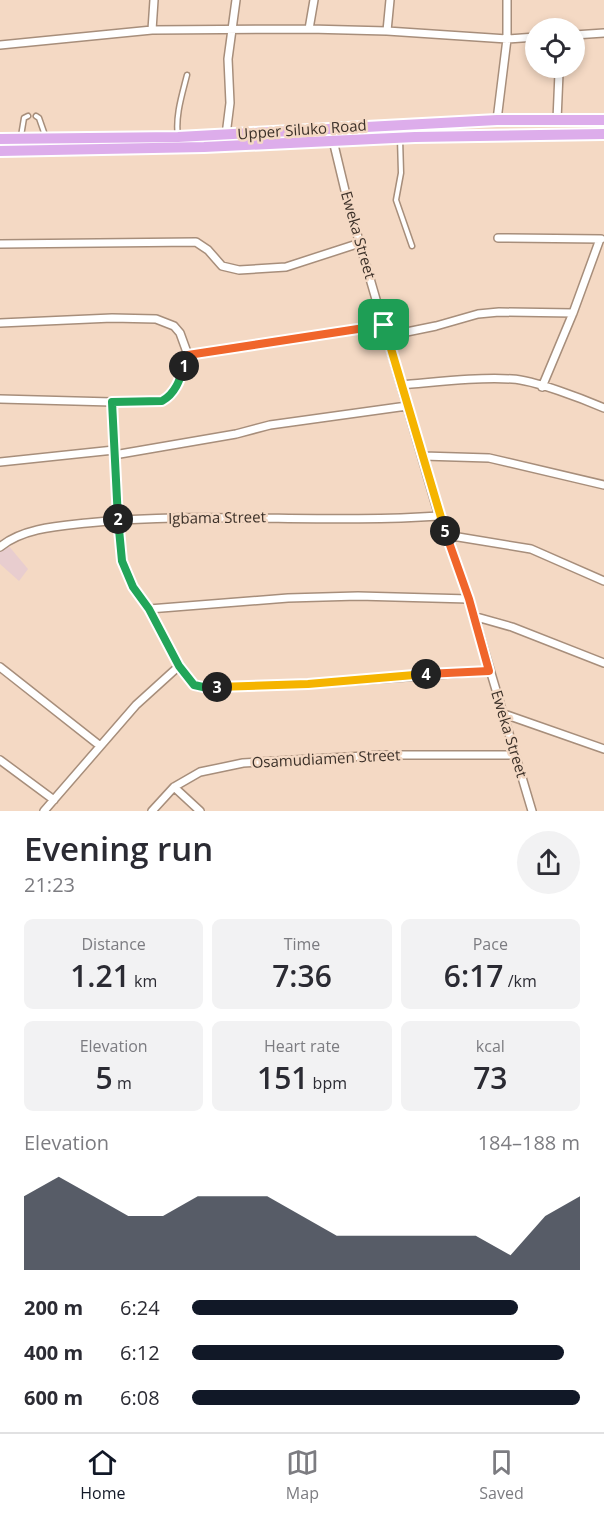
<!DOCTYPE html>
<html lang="en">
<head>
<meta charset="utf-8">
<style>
  :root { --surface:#fff; --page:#f2f2f3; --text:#2b2b33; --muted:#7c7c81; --line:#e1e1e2; --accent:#111827 }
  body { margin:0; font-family:"Open Sans",sans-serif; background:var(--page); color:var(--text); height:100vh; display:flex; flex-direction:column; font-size:22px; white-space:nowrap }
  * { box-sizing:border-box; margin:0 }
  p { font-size:20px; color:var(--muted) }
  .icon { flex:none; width:33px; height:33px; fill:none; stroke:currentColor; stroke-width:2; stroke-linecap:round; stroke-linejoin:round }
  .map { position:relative; height:811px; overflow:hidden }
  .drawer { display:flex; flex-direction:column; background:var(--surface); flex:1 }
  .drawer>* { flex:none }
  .buttons { position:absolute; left:525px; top:18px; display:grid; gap:12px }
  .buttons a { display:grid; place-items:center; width:60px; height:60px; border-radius:50%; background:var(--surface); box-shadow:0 3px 9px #0003; font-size:30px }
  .pin { position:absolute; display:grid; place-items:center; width:51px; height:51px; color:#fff; margin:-26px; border-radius:12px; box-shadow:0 3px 9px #0006 }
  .km { position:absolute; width:30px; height:30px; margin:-15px; border-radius:50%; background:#222; color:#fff; font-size:16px; line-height:30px; text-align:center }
  .round { display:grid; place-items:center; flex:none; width:63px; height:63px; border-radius:32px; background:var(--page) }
  .headline { display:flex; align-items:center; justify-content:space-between; height:102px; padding:0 24px }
  h1 { font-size:33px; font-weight:600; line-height:45px }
  .stats { display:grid; grid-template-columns:repeat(3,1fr); gap:9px; height:102px; padding:6px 24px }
  .stats div { display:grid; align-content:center; border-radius:9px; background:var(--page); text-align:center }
  .stats b { font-size:30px; font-weight:600 }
  .stats small { font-size:16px; font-weight:400 }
  .stats p { font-size:16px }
  .chart { height:168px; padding:12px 24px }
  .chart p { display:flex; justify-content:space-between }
  .chart svg { width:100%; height:108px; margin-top:6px; fill:var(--accent); opacity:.7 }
  ul { padding:0 24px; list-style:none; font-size:20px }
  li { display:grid; grid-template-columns:96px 72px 1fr; align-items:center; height:45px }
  li i { height:15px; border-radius:8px; background:var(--accent) }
  .tabs { display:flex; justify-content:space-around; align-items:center; height:84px; border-top:2px solid var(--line); background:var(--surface); font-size:16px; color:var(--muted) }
  .tabs a { display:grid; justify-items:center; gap:3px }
  .tabs .active { color:var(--accent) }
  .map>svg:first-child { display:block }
  .medical { fill:#e8cdcf }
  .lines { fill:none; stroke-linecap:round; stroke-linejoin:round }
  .lane-casing { stroke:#a78e7b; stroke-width:7 }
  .street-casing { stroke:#a78e7b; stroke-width:10 }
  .primary-casing { stroke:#fff; stroke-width:14 }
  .lane { stroke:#fff; stroke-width:4 }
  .street { stroke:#fff; stroke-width:7 }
  .primary { stroke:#ddadeb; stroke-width:10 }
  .split-1-casing { stroke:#fff; stroke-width:12 }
  .split-2-casing { stroke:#fff; stroke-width:12 }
  .split-3-casing { stroke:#fff; stroke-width:12 }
  .split-4-casing { stroke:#fff; stroke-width:12 }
  .split-5-casing { stroke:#fff; stroke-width:12 }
  .split-6-casing { stroke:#fff; stroke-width:12 }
  .split-1 { stroke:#f0652b; stroke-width:8 }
  .split-2 { stroke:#22a559; stroke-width:8 }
  .split-3 { stroke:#22a559; stroke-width:8 }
  .split-4 { stroke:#f5b400; stroke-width:8 }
  .split-5 { stroke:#f0652b; stroke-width:8 }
  .split-6 { stroke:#f5b400; stroke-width:8 }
  .labels { text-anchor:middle; stroke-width:5; stroke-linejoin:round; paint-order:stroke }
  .street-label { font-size:15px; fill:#3c3129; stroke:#f4d9c4 }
</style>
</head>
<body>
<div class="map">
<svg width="604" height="811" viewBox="0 0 604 811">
  <rect width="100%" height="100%" fill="#f4d9c4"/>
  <path class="medical" d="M8 545 28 569 19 581 0 564V552Z"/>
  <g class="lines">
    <defs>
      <path id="lane" d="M36 116 39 118 46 138
        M21 136 24 118 28 116
        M178 137C175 116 182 95 187 75
        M400 138 401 173 396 200 412 246"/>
      <path id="street" d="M309 29 314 0
        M152 30 154 0
        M387 31 390 0
        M574 35 604 33
        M0 45 152 30 309 29 387 31 507 39 536 37
        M497 120 507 39V0
        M557 120 559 73
        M330 128 348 203 439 516 469 599 532 811
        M226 135 230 103 228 59 236 0
        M498 238 601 239
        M0 244 196 242 208 250 222 266 239 270 286 267 360 243
        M0 323 112 318 156 319 174 326 180 333 188 355
        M387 336 436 326 478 314 499 312 573 313
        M401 385C438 382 475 377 512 379 534 380 583 399 604 408
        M542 387 573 313 600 239
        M0 399 112 402 162 401C179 393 182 372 188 355L383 325
        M112 402 118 520 122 561 133 587 149 609 179 666 194 685 203 687 308 684 489 671
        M114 455 236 434 270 425 407 406
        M423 456 489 458 604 485
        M0 462 114 450
        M446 535 531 549 604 581
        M0 547C23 528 59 526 87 523 204 511 322 524 439 516
        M149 609 288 598 358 596 469 599
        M473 616 512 627 604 663
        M0 667 99 745
        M504 714 604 749
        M0 760 54 800
        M174 787 200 811
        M44 811 136 705 179 666
        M152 811 174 787 200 772 243 763 383 755H515"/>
      <path id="primary" d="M0 139 178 137 497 120H604
        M0 151 204 147 415 137 604 134"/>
    </defs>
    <use href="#lane" class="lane-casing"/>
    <use href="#street" class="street-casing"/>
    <use href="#primary" class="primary-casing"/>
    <use href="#lane" class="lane"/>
    <use href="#street" class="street"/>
    <use href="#primary" class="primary"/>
  </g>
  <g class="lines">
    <defs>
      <path id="split-1" d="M184 366 188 355 384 325"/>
      <path id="split-2" d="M118 519 112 402 162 401C175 394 180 380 184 366"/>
      <path id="split-3" d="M118 519 122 561 133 587 149 609 179 666 194 685 203 687H217"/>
      <path id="split-4" d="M217 687 308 684 426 674"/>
      <path id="split-5" d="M426 674 489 671 469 599 445 531"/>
      <path id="split-6" d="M384 325 445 531"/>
    </defs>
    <use href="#split-1" class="split-1-casing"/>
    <use href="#split-2" class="split-2-casing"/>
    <use href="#split-3" class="split-3-casing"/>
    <use href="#split-4" class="split-4-casing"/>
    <use href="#split-5" class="split-5-casing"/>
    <use href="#split-6" class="split-6-casing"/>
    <use href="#split-1" class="split-1"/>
    <use href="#split-2" class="split-2"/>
    <use href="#split-3" class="split-3"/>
    <use href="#split-4" class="split-4"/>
    <use href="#split-5" class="split-5"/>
    <use href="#split-6" class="split-6"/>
  </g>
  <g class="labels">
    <g class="street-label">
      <text transform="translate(302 130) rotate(-4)" y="5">Upper Siluko Road</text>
      <text transform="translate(358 235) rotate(74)" y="5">Eweka Street</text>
      <text transform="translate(217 518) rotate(-1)" y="5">Igbama Street</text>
      <text transform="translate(509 734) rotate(73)" y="5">Eweka Street</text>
      <text transform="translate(326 759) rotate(-3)" y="5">Osamudiamen Street</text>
    </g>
  </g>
</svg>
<div class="buttons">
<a><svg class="icon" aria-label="locate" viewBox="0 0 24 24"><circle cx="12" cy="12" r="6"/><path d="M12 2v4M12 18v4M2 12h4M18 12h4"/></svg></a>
</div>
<div class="pin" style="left:384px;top:325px;background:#1e9e55"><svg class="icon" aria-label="arrive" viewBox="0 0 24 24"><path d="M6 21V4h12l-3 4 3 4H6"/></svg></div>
<b class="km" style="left:184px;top:366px">1</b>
<b class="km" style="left:118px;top:519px">2</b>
<b class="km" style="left:217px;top:687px">3</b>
<b class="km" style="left:426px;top:674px">4</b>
<b class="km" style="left:445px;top:531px">5</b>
</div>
<section class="drawer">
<div class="headline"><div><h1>Evening run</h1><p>21:23</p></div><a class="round"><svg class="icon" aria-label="share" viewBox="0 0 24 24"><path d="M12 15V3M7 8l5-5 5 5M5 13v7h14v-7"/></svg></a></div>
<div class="stats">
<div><p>Distance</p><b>1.21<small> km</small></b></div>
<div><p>Time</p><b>7:36</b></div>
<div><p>Pace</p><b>6:17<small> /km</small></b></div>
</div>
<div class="stats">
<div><p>Elevation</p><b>5<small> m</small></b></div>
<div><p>Heart rate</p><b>151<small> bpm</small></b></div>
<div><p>kcal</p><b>73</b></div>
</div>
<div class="chart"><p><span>Elevation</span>184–188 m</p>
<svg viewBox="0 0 160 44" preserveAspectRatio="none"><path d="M0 44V14L10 6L20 14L30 22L40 22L50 14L60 14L70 14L80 22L90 30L100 30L110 30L120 30L130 30L140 38L150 22L160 14V44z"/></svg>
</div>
<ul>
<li><b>200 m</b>6:24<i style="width:84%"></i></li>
<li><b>400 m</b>6:12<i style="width:96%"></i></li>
<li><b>600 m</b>6:08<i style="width:100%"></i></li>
</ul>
</section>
<nav class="tabs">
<a class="active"><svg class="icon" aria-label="home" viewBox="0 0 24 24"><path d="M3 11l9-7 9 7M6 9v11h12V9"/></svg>Home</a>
<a><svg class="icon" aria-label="map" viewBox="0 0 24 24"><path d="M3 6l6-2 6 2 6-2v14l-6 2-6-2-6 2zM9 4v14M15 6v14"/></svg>Map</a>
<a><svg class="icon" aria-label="saved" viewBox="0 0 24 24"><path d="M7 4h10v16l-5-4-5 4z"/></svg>Saved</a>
</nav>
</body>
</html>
